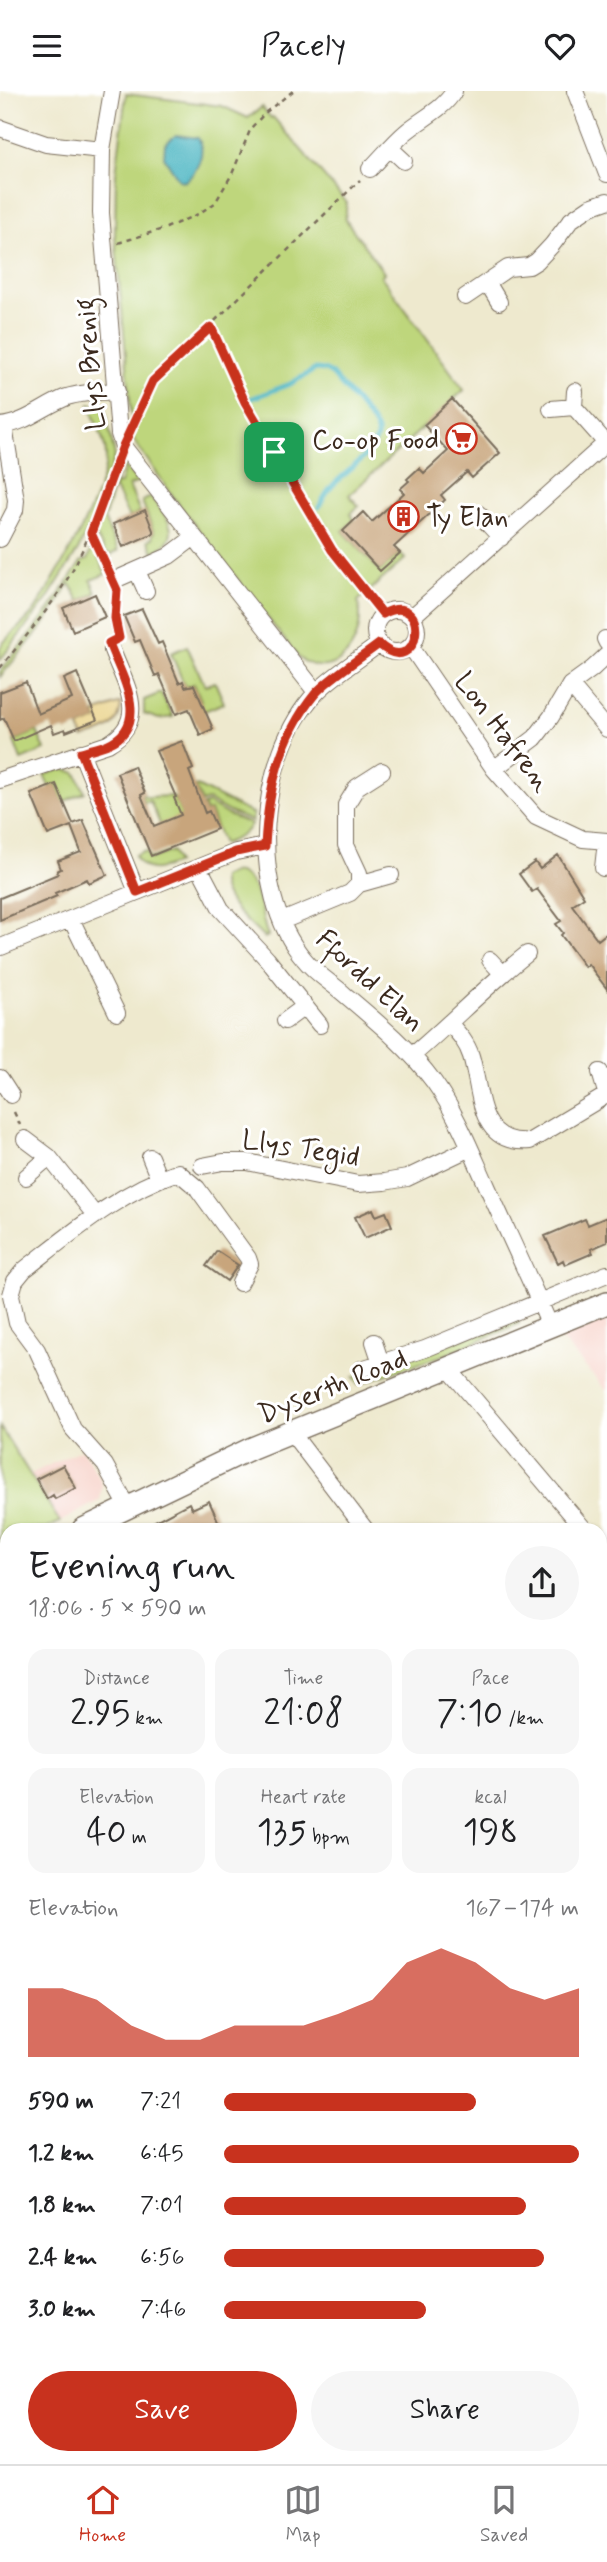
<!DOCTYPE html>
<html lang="en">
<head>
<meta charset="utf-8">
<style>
  :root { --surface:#fff; --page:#f6f6f6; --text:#202124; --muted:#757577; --line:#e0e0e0; --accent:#c8321e }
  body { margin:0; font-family:Mynerve,sans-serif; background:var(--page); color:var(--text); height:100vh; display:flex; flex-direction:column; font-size:26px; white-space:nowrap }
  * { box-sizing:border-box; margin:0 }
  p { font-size:23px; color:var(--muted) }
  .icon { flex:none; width:38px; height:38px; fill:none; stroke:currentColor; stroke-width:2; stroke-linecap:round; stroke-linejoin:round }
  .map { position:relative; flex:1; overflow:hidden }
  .side { position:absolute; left:0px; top:1432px; width:607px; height:942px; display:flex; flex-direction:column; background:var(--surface); border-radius:21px 21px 0 0; box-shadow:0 2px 5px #0004 }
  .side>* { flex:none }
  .pin { position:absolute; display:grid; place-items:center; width:60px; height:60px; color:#fff; margin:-30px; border-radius:14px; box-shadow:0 4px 10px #0006 }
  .round { display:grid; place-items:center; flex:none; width:74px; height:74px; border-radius:37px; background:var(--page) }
  .summary { display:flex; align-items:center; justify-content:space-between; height:119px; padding:0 28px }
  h1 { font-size:38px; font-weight:600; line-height:52px }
  .stats { display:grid; grid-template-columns:repeat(3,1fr); gap:10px; height:119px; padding:7px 28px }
  .stats div { display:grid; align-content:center; border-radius:18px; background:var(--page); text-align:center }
  .stats b { font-size:35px; font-weight:600 }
  .stats small { font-size:19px; font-weight:400 }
  .stats p { font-size:19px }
  .chart { height:196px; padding:14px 28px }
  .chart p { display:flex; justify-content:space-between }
  .chart svg { width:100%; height:126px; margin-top:7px; fill:var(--accent); opacity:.7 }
  .cta { display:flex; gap:14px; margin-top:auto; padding:14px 28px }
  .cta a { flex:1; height:80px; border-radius:42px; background:var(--accent); color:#fff; font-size:28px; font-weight:600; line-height:80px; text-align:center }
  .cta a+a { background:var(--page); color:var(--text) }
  ul { padding:0 28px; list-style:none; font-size:23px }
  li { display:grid; grid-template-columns:112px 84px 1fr; align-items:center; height:52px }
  li i { height:18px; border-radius:9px; background:var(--accent) }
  header { display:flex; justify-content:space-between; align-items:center; height:91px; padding:0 28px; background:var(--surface); font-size:32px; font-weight:600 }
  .tabs { display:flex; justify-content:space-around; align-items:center; height:98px; border-top:2px solid var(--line); background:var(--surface); font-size:19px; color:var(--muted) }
  .tabs a { display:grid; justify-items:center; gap:4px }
  .tabs .on { color:var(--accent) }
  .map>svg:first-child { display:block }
  .built { fill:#f7d1c8 }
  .green { fill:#bed67b; stroke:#7c804c; stroke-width:2 }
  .sand { fill:#eeda9e; stroke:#94825e; stroke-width:2 }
  .water { fill:#46b4c1; stroke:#406f70; stroke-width:2 }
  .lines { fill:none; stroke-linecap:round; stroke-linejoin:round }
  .stream { stroke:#46b4c1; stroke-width:5 }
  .building { fill:#c8a57c }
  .minor-casing { stroke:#7a6d5c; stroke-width:18 }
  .major-casing { stroke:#7a6d5c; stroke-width:24 }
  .path { stroke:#7a6d5c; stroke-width:2.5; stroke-dasharray:5 5; stroke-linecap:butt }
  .minor { stroke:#fff; stroke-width:16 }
  .major { stroke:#fff; stroke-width:21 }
  .route-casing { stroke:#fff; stroke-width:14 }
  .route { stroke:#c8321e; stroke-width:9 }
  .labels { text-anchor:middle; stroke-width:6; stroke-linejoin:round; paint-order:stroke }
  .street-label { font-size:28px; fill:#3b2a1e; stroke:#fff }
  .poi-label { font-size:28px; fill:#3b2a1e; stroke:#fff; text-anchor:end }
</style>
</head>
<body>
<header><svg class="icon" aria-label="menu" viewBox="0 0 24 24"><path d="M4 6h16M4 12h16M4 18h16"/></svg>Pacely<svg class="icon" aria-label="heart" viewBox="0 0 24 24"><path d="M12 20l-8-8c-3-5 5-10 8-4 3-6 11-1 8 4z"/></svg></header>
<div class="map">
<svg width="607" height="2373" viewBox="0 0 607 2373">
  <rect width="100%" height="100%" fill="#fff"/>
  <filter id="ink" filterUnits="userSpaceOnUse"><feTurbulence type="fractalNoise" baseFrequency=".0143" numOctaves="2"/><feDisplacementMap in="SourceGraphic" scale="14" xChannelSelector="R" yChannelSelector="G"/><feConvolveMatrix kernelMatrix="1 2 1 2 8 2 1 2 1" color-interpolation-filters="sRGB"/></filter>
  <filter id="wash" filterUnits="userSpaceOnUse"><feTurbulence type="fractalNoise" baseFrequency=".00686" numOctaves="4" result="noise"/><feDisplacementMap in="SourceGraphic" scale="28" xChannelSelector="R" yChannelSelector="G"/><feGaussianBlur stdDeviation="1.57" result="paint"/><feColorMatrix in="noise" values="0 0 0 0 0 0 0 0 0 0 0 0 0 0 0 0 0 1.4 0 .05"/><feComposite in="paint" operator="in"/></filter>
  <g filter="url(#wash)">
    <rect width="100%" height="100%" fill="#eee9ce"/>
    <path class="built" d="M607 1226V1300L559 1246Z
      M82 1358 100 1388 102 1395 100 1409 60 1431 31 1383Z"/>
    <path class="green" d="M126 3 222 15 248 27 262 16 271 27 273 26 347 112 345 128 384 182 381 185 464 299 349 404 359 415 350 423 354 429 343 440 380 480 400 462 405 468 358 510C368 546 338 595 299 567L178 412 134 350 115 145 116 82Z
      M90 313 100 315 105 318 115 365 90 434 78 459 46 510 0 569V556C10 541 28 531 37 516 56 484 107 401 106 365 106 347 93 330 90 313Z
      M121 374 115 394 120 393 125 375 138 391 129 395 140 421 129 427 114 395 104 428 118 460 110 464 104 460 97 446 96 448 94 444Z
      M151 406C166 426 186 445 153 461L148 449 153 447 152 444 154 442 142 410Z
      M93 454 106 483 91 489 96 502 79 510 70 492 43 535 0 586V580L41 530 81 471 87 469Z
      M187 555 205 595 215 591 224 612 197 623 201 609 194 593 185 596 171 562Z
      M161 602 173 626 159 628 144 623V609Z
      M37 640 45 659 21 669 14 650Z
      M63 678 76 682 85 701 63 711 56 693 49 695 44 684Z
      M197 695 253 723 252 730 229 721 208 709 202 711 195 696Z
      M144 704 147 706 173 705 185 730 160 733 150 710 144 712 141 705Z
      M208 712 228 724 251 733C245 745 235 748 223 753L210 720 206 721 203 714Z
      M146 760 150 768 172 760 177 772C160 779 144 784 135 764Z
      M234 781C261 785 259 824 268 845L264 847C249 831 219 810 222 786Z
      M518 1227 519 1233 444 1264 359 1293 354 1286Z
      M0 1336 60 1431 46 1438H7V1459L0 1462Z
      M600 1605 607 1613V1831L600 1838Z"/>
    <path class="sand" d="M121 612C121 637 104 641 83 647L79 636 97 629 95 623 97 621Z"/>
    <path class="water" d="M176 44 198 47C207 61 197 82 184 91L179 89 164 66 165 53Z"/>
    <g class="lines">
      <path class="stream" d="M250 308 290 293 316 278 325 279 333 284C343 297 373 327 377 340 381 357 345 382 334 393 327 400 323 408 319 416"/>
    </g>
    <g id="blocks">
      <path class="building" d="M452 308 500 362 472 387 467 381 441 404 445 409 394 456 400 462 380 480 343 440 363 421 372 431 404 402 400 398 409 390 407 388 419 377 424 382 448 360 424 334Z
        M145 419 154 442 123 456 113 433Z
        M95 503 105 526 73 540 63 517Z
        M142 518 158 553 162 551 179 592 183 590 185 596 194 594 213 638 200 644 189 618 176 623 159 583 155 585 140 549 135 551 124 525Z
        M77 582 97 629 66 641 65 638 54 642 51 634 14 650 4 627 0 629V601L26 591 38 623 72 608 64 588Z
        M182 650 193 678 189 680 205 722 209 720 217 738 151 765 117 682 134 675 145 702 141 704 154 735 181 724 174 707 176 706 156 660Z
        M56 693 73 733 83 729 107 784 89 792 87 788 55 802 57 805 0 829V807L58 783 57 780 61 778 58 770 81 761 71 735 48 744 31 703Z
        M558 764 584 806 572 814 598 849 607 842V898L588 873 585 876 561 844 563 842 556 833 561 830 537 798 532 801 519 783 535 771 540 778Z
        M373 1118 376 1125 386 1121 392 1135 365 1147 355 1126Z
        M607 1126V1151L591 1158 593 1162 565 1174 563 1169 558 1172 545 1145 585 1128 588 1134Z
        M217 1160 238 1174 227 1190 206 1175Z
        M63 1374 76 1397 55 1408 53 1404 47 1408 36 1388Z
        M209 1410 219 1432 206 1438H140L189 1412 192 1418Z"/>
    </g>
  </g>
  <g filter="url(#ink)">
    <use href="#blocks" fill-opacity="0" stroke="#7a6d5c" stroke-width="2"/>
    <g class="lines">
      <defs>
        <path id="minor" d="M112 0 102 59 101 122 119 343 123 355 316 601
          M575 0 607 83
          M0 37 46 53 102 59
          M390 57 404 70
          M370 78C382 66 393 52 406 41 421 28 444 18 454 0
          M487 191 499 211
          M465 206 508 177 529 175 537 170 552 154 571 129 590 116 607 110
          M575 300 574 316 606 352
          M551 318 574 316
          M0 335C25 333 44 315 67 306 82 301 100 301 117 300
          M479 423 501 447
          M0 448 15 419 16 409 4 335
          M137 480 146 500
          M117 488 169 465 193 447
          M375 540a21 21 0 1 1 42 0a21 21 0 1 1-42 0Z
          M412 526 607 351
          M605 548 607 552
          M379 553C360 568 333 584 316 602 257 664 247 801 304 868 315 882 330 891 344 903 376 930 409 957 434 991 457 1023 471 1060 487 1095 508 1142 530 1188 550 1235
          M411 556 494 678 536 726 583 748 607 750
          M570 594 607 638
          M81 661 137 801
          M494 678 535 647 551 626 570 594 592 578 607 564
          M0 689 108 653C150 628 125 594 112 559
          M199 776 221 818 267 868 320 934
          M603 777 606 750
          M359 793V782L346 754V714L357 696 382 680
          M359 793 391 784
          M71 828 117 922
          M282 830 350 802 359 793
          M1 856 236 761 265 755
          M490 869 502 882
          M285 930 304 916
          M450 933C459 943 467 952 471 965 482 1001 477 1055 530 1050L605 1005
          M413 964C452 931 487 894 527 863
          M600 981 607 1005
          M0 987 11 1004
          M25 1048 49 1066 95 1124
          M150 1066 159 1088
          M202 1075 223 1071H247L358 1093 384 1091 407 1087 470 1057
          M26 1086 49 1066
          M374 1251 381 1272
          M448 1277 584 1438
          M361 1278 425 1258 607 1183
          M291 1341 365 1438
          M128 1416 105 1374 73 1338 37 1259 17 1232 11 1204 15 1190 24 1179C73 1141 119 1101 178 1081L197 1097 248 1167 250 1173 240 1192
          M600 1458 607 1466
          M0 1653 7 1661
          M0 1843 7 1838
          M600 1978 607 1968
          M600 2009 607 2013
          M0 2107 7 2101
          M600 2221 607 2225
          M73 2366 76 2373
          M589 2366 594 2373
          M480 2373 491 2366"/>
        <path id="major" d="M83 1438 252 1357 607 1212
          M0 1478 7 1475"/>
      </defs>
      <use href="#minor" class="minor-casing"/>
      <use href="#major" class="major-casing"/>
      <path class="path" d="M118 152 166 137 198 123 215 112 232 83 251 37 266 21 293 0
        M211 236 245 311 303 410 333 459 383 523
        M135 330 153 290 360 89
        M92 444 106 476
        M117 503 115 527 119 545
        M0 577C26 545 55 512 74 476 91 443 103 409 116 375
        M14 1021 20 1034
        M0 1511 7 1508
        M0 1531 7 1539
        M600 1610 607 1618"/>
      <use href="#minor" class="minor"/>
      <use href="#major" class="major"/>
    </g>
  </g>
  <g class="lines" filter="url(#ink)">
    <defs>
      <path id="route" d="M211 236 245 311 303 410 332 459 383 523C433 497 421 592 379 553 361 567 329 587 315 603 279 647 268 700 265 755L236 761 137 801 81 661C90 658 99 657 108 653 153 633 120 583 109 552L119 547 115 527 117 499 91 442 123 355 153 290Z"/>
    </defs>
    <use href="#route" class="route-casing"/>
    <use href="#route" class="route"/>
  </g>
  <defs>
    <symbol id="supermarket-ring" viewBox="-11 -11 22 22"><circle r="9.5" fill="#fff" stroke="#c8321e" stroke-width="1.5"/><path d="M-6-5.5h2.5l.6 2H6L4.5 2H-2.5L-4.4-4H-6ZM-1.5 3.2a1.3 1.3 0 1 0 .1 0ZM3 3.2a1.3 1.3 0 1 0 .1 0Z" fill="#c8321e"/></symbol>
    <symbol id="building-ring" viewBox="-11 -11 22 22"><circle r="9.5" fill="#fff" stroke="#c8321e" stroke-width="1.5"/><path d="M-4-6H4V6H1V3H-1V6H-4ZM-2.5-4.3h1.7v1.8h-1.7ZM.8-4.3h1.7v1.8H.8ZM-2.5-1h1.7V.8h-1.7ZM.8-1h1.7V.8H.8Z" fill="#c8321e"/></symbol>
  </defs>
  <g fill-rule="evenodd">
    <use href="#supermarket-ring" x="444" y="330" width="35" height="35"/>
    <use href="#building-ring" x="386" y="408" width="35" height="35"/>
  </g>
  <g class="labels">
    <g class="street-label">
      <text transform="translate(89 273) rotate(-95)" y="10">Llys Brenig</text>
      <text transform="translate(504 640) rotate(53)" y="10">Lon Hafren</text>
      <text transform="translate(371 889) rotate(43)" y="10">Ffordd Elan</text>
      <text transform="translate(301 1056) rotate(9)" y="10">Llys Tegid</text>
      <text transform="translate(332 1294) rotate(-22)" y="10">Dyserth Road</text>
    </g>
    <g class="poi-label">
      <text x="439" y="358">Co-op Food</text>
      <text x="426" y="435" text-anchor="start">Ty Elan</text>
    </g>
  </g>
</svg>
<div class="pin" style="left:274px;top:361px;background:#1e9e55"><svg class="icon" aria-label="arrive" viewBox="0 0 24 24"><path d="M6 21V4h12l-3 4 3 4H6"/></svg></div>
<section class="side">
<div class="summary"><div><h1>Evening run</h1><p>18:06 · 5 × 590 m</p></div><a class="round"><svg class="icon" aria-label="share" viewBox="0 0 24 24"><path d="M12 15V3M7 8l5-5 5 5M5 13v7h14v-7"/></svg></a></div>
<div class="stats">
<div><p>Distance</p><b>2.95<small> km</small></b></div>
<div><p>Time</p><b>21:08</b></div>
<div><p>Pace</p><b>7:10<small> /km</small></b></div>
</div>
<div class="stats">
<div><p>Elevation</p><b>40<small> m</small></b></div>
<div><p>Heart rate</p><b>135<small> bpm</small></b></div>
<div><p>kcal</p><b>198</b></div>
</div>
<div class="chart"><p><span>Elevation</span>167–174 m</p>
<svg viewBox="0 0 160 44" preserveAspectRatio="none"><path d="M0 44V20L10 20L20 24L30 33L40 38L50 38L60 33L70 33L80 33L90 29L100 24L110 11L120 6L130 11L140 20L150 24L160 20V44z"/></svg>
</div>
<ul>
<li><b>590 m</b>7:21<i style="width:71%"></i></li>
<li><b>1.2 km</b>6:45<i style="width:100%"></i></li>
<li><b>1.8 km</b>7:01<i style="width:85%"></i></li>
<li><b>2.4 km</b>6:56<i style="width:90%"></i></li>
<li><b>3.0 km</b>7:46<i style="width:57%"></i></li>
</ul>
<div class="cta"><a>Save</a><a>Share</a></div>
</section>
</div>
<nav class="tabs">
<a class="on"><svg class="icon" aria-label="home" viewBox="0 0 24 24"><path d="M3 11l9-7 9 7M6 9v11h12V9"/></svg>Home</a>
<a><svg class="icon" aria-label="map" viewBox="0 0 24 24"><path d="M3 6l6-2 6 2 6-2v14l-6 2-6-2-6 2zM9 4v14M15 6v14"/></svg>Map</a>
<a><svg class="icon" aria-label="saved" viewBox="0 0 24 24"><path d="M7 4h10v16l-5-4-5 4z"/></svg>Saved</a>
</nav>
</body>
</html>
